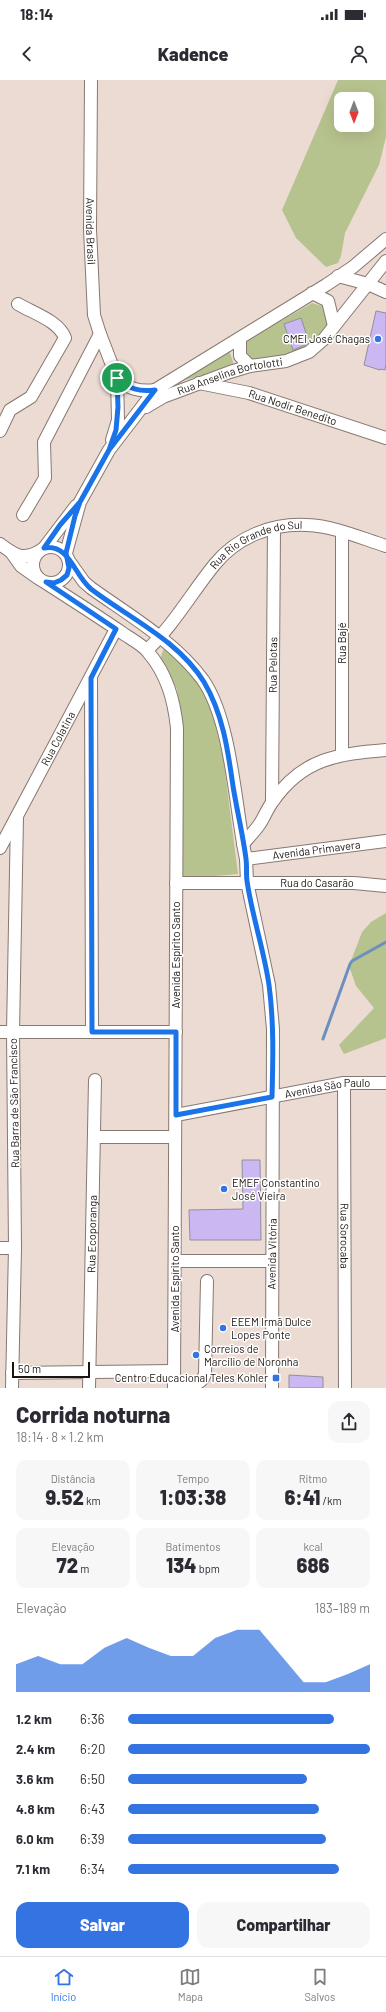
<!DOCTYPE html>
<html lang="pt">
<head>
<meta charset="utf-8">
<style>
  :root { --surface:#fff; --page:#f7f7f7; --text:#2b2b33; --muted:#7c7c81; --line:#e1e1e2; --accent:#3474e2 }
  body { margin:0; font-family:Barlow,sans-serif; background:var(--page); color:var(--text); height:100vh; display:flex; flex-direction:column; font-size:15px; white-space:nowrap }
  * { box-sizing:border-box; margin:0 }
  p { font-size:13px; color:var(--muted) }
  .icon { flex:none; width:22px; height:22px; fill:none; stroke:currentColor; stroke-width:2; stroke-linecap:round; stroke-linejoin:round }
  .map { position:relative; height:1308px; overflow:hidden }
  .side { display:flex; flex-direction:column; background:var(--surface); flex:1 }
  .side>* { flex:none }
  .needle { width:26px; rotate:180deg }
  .fabs { position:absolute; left:334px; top:12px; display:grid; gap:8px }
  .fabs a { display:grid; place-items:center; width:40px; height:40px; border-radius:8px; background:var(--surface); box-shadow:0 4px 16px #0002; font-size:20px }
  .scale { position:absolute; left:12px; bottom:10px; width:78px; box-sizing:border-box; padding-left:4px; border:2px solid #1b1512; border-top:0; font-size:11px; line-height:14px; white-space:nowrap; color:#1b1512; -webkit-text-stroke:3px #fff; paint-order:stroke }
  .pin { position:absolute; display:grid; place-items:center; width:34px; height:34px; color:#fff; margin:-17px; border:2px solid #fff; border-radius:50%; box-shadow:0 1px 4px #0007 }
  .round { display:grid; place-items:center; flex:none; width:42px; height:42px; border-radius:12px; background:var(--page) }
  .headline { display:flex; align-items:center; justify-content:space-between; height:68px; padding:0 16px }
  h1 { font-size:22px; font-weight:800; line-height:30px }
  .stats { display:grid; grid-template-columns:repeat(3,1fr); gap:6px; height:68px; padding:4px 16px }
  .stats div { display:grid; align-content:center; border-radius:10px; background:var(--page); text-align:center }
  .stats b { font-size:20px; font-weight:800 }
  .stats small { font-size:11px; font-weight:400 }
  .stats p { font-size:11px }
  .chart { height:112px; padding:8px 16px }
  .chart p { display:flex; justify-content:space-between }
  .chart svg { width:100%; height:72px; margin-top:4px; fill:var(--accent); opacity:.7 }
  .primary-button { display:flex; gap:8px; margin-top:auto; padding:8px 16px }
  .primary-button a { flex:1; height:46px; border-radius:12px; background:var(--accent); color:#fff; font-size:16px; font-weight:800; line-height:46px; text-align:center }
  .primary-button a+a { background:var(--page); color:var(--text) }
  ul { padding:0 16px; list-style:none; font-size:13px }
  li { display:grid; grid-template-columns:64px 48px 1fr; align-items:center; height:30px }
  li i { height:10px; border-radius:5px; background:var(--accent) }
  .status { display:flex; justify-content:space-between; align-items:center; height:28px; padding:0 20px; background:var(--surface); direction:ltr }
  .status svg { height:11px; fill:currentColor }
  header { display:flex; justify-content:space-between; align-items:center; height:52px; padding:0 16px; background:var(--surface); font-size:18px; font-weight:800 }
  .tab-bar { display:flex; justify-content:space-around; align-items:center; height:56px; border-top:1px solid var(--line); background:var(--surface); font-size:11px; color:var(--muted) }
  .tab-bar a { display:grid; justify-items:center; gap:2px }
  .tab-bar .on { color:var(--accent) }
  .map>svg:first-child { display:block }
  .green { fill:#b7c38e; fill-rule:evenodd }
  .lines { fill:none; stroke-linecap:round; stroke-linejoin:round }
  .stream { stroke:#6b8fbf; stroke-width:3 }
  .building { fill:#cbb8f2; stroke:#928e9c }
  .minor-casing { stroke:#877871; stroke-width:14 }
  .minor { stroke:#fff; stroke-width:12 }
  .route-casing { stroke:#fff; stroke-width:8 }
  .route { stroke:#1a73e8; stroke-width:5 }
  .poi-dot { fill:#3474e2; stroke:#fff; stroke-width:1.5 }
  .labels { text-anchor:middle; stroke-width:3; stroke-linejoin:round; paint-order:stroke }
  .street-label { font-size:11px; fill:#1b1512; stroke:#fff }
  .poi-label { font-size:11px; fill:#1b1512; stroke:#fff; text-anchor:start }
</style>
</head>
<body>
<div class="status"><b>18:14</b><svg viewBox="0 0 49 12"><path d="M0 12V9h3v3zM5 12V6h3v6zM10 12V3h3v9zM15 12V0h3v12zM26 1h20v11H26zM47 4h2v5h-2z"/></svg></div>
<header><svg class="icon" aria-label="back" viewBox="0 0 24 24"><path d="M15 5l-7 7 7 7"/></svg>Kadence<svg class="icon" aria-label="person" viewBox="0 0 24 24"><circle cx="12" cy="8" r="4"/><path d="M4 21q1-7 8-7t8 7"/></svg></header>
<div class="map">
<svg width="386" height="1308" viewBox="0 0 386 1308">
  <rect width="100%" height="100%" fill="#ecdbd3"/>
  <path class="green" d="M338 0H386V57L379 85 345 153 341 176 338 183 326 187 296 158 282 130ZM341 19H367V45H341Z
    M312 223 325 227 331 246 303 270 260 283 245 277 243 263Z
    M229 270 234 285 215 292 167 305Z
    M165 565 185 585 200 605 210 624 223 676 238 794 179 799 183 646 177 609 160 579Z
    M386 833V958L344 974 339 965 374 928 356 906 349 886 362 852 371 842Z"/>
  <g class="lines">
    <path class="stream" d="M323 959 350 884 352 881 386 862"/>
  </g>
  <path class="building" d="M376 231 386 233V284L385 290 380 289V290L364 285Z
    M301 238 309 262 305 265 293 270 284 244Z
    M242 1080H260L261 1160H190L189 1130 243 1129Z
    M289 1295 323 1297V1308H289Z"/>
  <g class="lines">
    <defs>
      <g id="minor">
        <path id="s1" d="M91 0 90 149 94 235 100 254 117 298 118 340 112 360"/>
        <path d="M338 196 368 204 386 212"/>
        <path d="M312 213 328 221 334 246"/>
        <path d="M240 258V276L250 286"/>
        <path d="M117 298C129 309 139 312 155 310"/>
        <path id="s2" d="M199 303 249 313 386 358"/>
        <path id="s3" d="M146 327 163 317 230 292 250 286 286 281 309 272 324 259 386 181"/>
        <path d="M0 351 10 330 31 317 65 258C59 241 33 233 18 224"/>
        <path d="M23 435 45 398 44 362 100 254"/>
        <path d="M0 464C13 474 23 481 38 472"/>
        <circle cx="51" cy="485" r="18"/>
        <path d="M44 468 76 426"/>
        <path d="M11 472 21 486 38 498"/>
        <path d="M66 473 80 422 109 370 155 310 326 205 353 187 386 159"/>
        <path d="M69 481 84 502 91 508C130 536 174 561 203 600 232 642 235 728 246 779L247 802 269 905 273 949 272 1308"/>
        <path d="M46 503C71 519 96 535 121 552 129 558 142 564 148 572 167 594 174 620 177 648L174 1308"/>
        <path id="s4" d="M147 570C174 545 192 512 215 484 237 457 272 443 307 445 334 446 361 458 386 466"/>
        <path d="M91 598 92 952"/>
        <path d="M342 674V452"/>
        <path id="s5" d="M272 721 274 448"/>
        <path d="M243 764C248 758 254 752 259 745 264 738 267 729 273 721 303 678 338 674 386 670"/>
        <path id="s6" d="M0 768 116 549"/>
        <path id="s7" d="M246 779 386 761"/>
        <path id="s8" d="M176 803H354L386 806"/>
        <path d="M0 952H176"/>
        <path id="s9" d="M344 1003 345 1308"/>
        <path id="s10" d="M176 1035 344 1003H386"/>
        <path d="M94 1057H175"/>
        <path d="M0 1168H15"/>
        <path d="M175 1181H271"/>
        <path d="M12 1293 174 1291"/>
        <path d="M174 1307C187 1305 201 1307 205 1294L207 1201"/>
        <path d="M12 1308 15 1168 13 952 17 737"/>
        <path id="s11" d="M89 1308 95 1000"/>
      </g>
    </defs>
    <use href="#minor" class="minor-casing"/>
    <use href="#minor" class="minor"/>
  </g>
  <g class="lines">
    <defs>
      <path id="route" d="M117 298 118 327 116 350 109 370 80 422 75 436 66 473 69 488 67 495 61 500 54 503 46 502 116 549 91 598 92 952H176V1035L272 1017C273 980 274 942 269 905 264 870 252 836 247 801 246 794 247 786 246 779 243 755 237 731 233 706 228 671 223 634 204 602 178 560 129 538 91 509 74 495 69 463 44 468L60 445 80 422 109 370 155 310C139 312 129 309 117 298"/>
    </defs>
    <use href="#route" class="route-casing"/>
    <use href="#route" class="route"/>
  </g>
  <g class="poi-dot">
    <circle cx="378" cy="259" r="4"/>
    <circle cx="224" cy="1109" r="4"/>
    <circle cx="223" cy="1248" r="4"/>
    <circle cx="196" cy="1275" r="4"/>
    <rect x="272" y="1294" width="8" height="8" rx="2"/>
  </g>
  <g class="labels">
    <g class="street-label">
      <text dy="4" stroke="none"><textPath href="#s1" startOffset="151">Avenida Brasil</textPath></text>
      <text dy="4" stroke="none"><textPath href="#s3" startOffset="90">Rua Anselina Bortolotti</textPath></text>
      <text dy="4" stroke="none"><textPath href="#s2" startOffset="97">Rua Nodir Benedito</textPath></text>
      <text dy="4" stroke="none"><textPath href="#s4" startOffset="157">Rua Rio Grande do Sul</textPath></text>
      <text transform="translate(342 563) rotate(-90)" y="4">Rua Bajé</text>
      <text dy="4" stroke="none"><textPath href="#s5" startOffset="136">Rua Pelotas</textPath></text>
      <text dy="4" stroke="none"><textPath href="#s6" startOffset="124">Rua Colatina</textPath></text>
      <text dy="4" stroke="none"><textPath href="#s7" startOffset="71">Avenida Primavera</textPath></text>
      <text dy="4" stroke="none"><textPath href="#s8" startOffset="141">Rua do Casarão</textPath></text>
      <text transform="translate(176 875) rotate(-90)" y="4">Avenida Espírito Santo</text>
      <text dy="4" stroke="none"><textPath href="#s10" startOffset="154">Avenida São Paulo</textPath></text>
      <text transform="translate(14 1023) rotate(-91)" y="4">Rua Barra de São Francisco</text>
      <text dy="4" stroke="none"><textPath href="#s11" startOffset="154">Rua Ecoporanga</textPath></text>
      <text dy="4" stroke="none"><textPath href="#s9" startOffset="153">Rua Sorocaba</textPath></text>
      <text transform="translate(272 1174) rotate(-89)" y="4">Avenida Vitória</text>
      <text transform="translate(175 1199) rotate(-90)" y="4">Avenida Espírito Santo</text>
    </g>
    <g class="poi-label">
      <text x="370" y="263" text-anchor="end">CMEI José Chagas</text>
      <text x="232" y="1107">EMEF Constantino<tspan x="232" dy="13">José Vieira</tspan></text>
      <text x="231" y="1246">EEEM Irmã Dulce<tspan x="231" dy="13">Lopes Ponte</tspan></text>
      <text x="204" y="1273">Correios de<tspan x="204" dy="13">Marcilio de Noronha</tspan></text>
      <text x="268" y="1302" text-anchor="end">Centro Educacional Teles Kohler</text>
    </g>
  </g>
</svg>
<div class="fabs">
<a><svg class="needle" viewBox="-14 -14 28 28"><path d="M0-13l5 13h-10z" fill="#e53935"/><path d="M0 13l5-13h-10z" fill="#7c7c81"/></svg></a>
</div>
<div class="scale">50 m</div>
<div class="pin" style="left:117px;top:298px;background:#1e9e55"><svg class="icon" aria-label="arrive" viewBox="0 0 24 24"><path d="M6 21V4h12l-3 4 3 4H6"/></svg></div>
</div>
<section class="side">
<div class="headline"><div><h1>Corrida noturna</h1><p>18:14 · 8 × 1.2 km</p></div><a class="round"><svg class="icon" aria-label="share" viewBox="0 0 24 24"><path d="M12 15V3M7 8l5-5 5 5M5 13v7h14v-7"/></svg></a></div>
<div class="stats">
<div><p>Distância</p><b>9.52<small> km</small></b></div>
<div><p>Tempo</p><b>1:03:38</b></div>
<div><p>Ritmo</p><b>6:41<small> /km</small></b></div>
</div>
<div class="stats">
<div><p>Elevação</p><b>72<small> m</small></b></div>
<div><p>Batimentos</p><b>134<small> bpm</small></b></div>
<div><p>kcal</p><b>686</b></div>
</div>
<div class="chart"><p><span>Elevação</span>183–189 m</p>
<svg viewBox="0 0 160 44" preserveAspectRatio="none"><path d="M0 44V27L10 22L20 27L30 27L40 17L50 11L60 17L70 22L80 22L90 11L100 6L110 6L120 22L130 38L140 38L150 33L160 27V44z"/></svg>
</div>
<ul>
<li><b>1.2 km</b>6:36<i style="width:85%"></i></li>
<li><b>2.4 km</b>6:20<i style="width:100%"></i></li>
<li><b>3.6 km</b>6:50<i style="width:74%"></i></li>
<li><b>4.8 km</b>6:43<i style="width:79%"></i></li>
<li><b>6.0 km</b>6:39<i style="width:82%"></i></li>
<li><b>7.1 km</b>6:34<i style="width:87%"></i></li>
</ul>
<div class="primary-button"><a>Salvar</a><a>Compartilhar</a></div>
</section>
<nav class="tab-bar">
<a class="on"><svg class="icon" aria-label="home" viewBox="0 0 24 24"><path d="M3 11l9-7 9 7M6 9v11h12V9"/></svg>Início</a>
<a><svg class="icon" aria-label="map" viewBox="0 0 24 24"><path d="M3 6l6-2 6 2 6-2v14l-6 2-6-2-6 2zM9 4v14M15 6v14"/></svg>Mapa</a>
<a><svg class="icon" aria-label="saved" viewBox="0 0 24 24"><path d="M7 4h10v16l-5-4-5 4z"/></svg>Salvos</a>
</nav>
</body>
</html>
